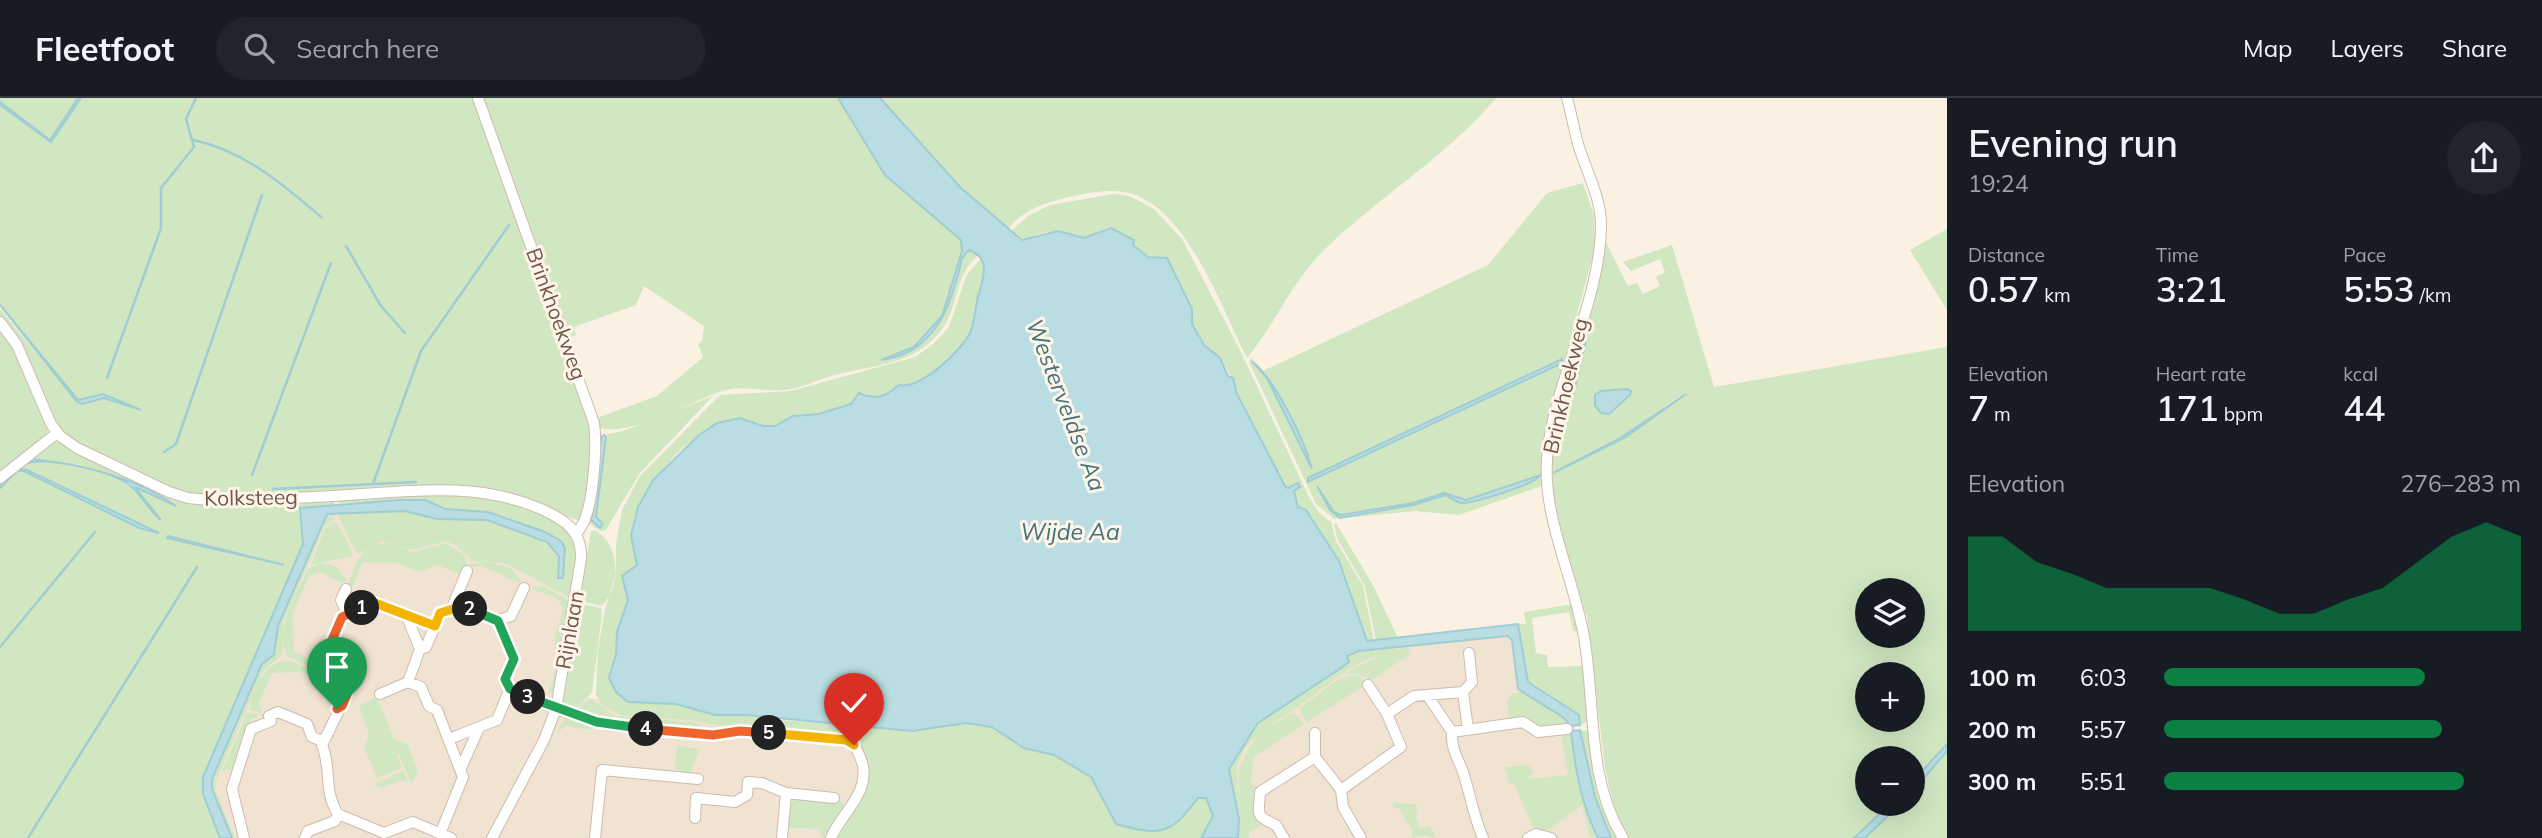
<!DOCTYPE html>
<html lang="en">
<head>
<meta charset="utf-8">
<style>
  :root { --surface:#171b24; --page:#20242c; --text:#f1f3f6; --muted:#9ea1a6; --line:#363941; --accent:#0b8043 }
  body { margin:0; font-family:Mulish,sans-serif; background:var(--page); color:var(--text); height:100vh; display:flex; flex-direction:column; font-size:26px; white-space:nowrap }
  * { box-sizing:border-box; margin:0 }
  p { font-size:23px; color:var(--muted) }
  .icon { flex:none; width:38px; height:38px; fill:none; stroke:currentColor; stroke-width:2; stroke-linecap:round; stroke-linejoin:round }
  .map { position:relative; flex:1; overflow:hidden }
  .side { display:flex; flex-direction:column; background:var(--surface); width:595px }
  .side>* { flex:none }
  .buttons { position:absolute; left:1855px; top:480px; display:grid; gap:14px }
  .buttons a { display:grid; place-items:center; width:70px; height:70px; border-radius:50%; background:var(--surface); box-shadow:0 7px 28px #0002; font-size:35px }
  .pin { position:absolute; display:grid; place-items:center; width:60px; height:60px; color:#fff; margin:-72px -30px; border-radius:50% 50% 50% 0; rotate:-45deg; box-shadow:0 0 7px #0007 }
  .pin .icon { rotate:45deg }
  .km { position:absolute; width:35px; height:35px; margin:-18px; border-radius:50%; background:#222; color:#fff; font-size:19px; line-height:35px; text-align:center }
  .round { display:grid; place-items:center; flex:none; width:74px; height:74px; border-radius:37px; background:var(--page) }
  .overview { display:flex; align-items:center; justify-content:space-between; height:119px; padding:0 21px }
  h1 { font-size:38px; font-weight:600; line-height:52px }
  .figures { display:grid; grid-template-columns:repeat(3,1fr); gap:10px; height:119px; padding:7px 21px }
  .figures div { display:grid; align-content:center }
  .figures b { font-size:35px; font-weight:600 }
  .figures small { font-size:19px; font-weight:400 }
  .figures p { font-size:19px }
  .chart { height:196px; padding:14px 21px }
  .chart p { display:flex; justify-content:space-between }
  .chart svg { width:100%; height:126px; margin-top:7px; fill:var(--accent); opacity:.7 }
  ul { padding:0 21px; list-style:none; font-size:23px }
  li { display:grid; grid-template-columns:112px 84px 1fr; align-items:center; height:52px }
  li i { height:18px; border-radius:9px; background:var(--accent) }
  header { display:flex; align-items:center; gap:42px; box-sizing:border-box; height:98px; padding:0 35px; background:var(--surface); border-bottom:2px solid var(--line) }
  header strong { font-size:33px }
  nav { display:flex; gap:38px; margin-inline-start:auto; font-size:24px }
  .search { width:490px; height:63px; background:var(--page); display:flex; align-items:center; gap:18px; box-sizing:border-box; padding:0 24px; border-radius:38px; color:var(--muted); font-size:26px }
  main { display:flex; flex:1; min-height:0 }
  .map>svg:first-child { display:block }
  .residential { fill:#f1e3d2 }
  .green { fill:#d1e7c2; fill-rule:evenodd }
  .water { fill:#b9dde2; stroke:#a0ccd3; stroke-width:2 }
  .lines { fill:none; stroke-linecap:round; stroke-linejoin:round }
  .stream { stroke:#a0ccd3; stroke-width:2.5 }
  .minor-casing { stroke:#cdbbad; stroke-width:12 }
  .minor { stroke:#fff; stroke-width:10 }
  .split-1-casing { stroke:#fff; stroke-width:14 }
  .split-2-casing { stroke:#fff; stroke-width:14 }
  .split-3-casing { stroke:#fff; stroke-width:14 }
  .split-4-casing { stroke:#fff; stroke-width:14 }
  .split-5-casing { stroke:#fff; stroke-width:14 }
  .split-6-casing { stroke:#fff; stroke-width:14 }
  .split-1 { stroke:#f0652b; stroke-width:9 }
  .split-2 { stroke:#f5b400; stroke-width:9 }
  .split-3 { stroke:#22a559; stroke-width:9 }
  .split-4 { stroke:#22a559; stroke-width:9 }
  .split-5 { stroke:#f0652b; stroke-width:9 }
  .split-6 { stroke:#f5b400; stroke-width:9 }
  .labels { text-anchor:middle; stroke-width:6; stroke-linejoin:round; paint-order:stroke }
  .street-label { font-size:21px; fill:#70584b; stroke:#fef5e8 }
  .water-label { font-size:23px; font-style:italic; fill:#43737c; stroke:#fef5e8 }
</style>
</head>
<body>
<header>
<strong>Fleetfoot</strong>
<div class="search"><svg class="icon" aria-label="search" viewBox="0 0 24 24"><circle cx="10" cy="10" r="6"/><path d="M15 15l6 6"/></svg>Search here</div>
<nav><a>Map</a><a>Layers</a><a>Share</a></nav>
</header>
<main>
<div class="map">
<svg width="1947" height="740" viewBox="0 0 1947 740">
  <rect width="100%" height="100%" fill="#faf1e3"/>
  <path class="residential" d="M408 413 568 496 553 594 678 614 879 636 853 740H232L212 691 262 566 274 557 278 528 325 419 335 414Z
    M1515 533 1574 622 1577 645 1603 740H1230L1223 653 1355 550Z"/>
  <path class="green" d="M0 0H78L50 42 0 4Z
    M81 0H474L591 327 593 347 585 416 580 423 501 395 221 401 182 396 78 348 58 330 0 220V211L77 304 104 300 141 311 103 296 78 302 0 207V7L51 44Z
    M481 0H838L885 77 961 141 962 153 942 218 914 249 882 262C947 249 944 208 964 157L969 152 979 157C948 181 965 221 923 250 897 268 860 270 831 278 816 283 801 290 785 292 765 294 745 287 726 292 698 299 619 346 596 327L594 321 657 298 703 259 698 246 702 243 704 228 644 188 636 207 574 229 576 238 567 239Z
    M880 0H1496C1448 57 1382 97 1328 148 1291 183 1277 224 1247 260 1222 211 1189 115 1133 96 1115 90 1091 94 1074 98 1050 103 1023 111 1008 131L961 90Z
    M1583 85 1594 117 1595 149 1543 346 1541 377 1466 402 1444 395 1413 405 1341 417 1334 414 1317 388 1330 412 1340 420 1413 407 1446 397 1455 403 1467 404 1541 380 1542 388 1459 417 1415 413 1334 421 1316 406 1249 264 1251 260 1267 280 1312 371 1299 339 1267 278 1263 273 1488 167 1547 95ZM1560 261 1562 265 1310 384 1308 380Z
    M1113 96 1130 98 1154 111 1182 141 1240 252 1309 399 1320 416 1331 424 1336 443 1363 488 1374 543 1366 542 1344 473 1306 412 1298 409 1294 392 1298 385 1288 390 1285 388 1237 296 1234 283 1220 260 1204 247 1192 226 1193 214 1168 162 1145 157 1111 130C1100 130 1095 138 1085 140 1062 144 1059 123 1025 142L1012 132 1028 118 1050 107Z
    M1947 131V212L1910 152Z
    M1605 142 1628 188 1637 185 1643 196 1660 188 1656 179 1665 174 1660 161 1631 173 1623 164 1672 147 1714 289 1947 249V646L1913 683V660H1867V705H1891L1854 740H1629L1614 709 1605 670 1587 519 1563 450 1551 396V345ZM1627 291 1630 297 1615 311 1599 313 1594 301 1601 293ZM1680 298H1685L1626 339 1553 375 1617 342ZM1867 492H1913V537H1867ZM1867 576H1913V621H1867Z
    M981 160C988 172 976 220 970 234 963 253 919 291 899 288L879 300 862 295 856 297 851 306C839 308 830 313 820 316 811 318 801 315 793 318 786 321 782 327 774 328 760 330 749 320 737 321 695 324 641 389 632 428 629 441 638 452 638 465L634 472 623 477 628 502 617 534 616 556 609 580 616 594 628 604 676 606 715 617H747L765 621 850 627 979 617 1196 699 1235 694C1232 687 1228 681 1229 673 1231 633 1318 584 1349 563L1348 558 1359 553 1375 552V558C1346 569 1324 590 1299 608 1267 632 1225 646 1240 697L1238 672 1249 650 1262 633 1294 614 1304 626 1253 660 1251 687 1257 688 1256 719 1262 727 1249 734V740H833L866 686 858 649 686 622 621 617 604 609 596 597 598 551 605 512 616 474V445L622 412 640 378 720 297 791 293 915 259 933 246 949 229 966 178Z
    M0 228 7 237 48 332 47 337 0 377Z
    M713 298 639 376 606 432 601 433 588 425 599 338 623 333ZM606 338 596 419 602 425 600 430 591 422Z
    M52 344 63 345 170 397 334 401 335 406 300 410 303 446 204 675 203 696 220 740H0V390L17 373H24L139 430 159 435 22 370H17L0 386V382ZM36 361 115 377 176 408 134 389 161 421C147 412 141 395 128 385 110 373 47 359 27 365ZM168 438 283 467 284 468 167 440Z
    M456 394C490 400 564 408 576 446 581 462 573 484 570 500L505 465 473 463 457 448 446 443 411 452 382 443 357 456 339 420V414L408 413 437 421 487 422 524 434 555 450 560 462 558 480 566 461 545 434 499 417 445 411 425 402 338 405V401Z
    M335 414 334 421 324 429 283 525 282 557 263 573 216 683V694L235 740H232L212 691V681L262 566 274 557 278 528 325 419Z
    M335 424 347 442 353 458 311 467 325 430Z
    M1336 425 1374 489 1398 540 1376 543 1365 489 1337 440 1334 426Z
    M594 432C621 445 621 488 602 508L579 503 591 434Z
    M389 445 413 454 446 445 464 457 468 468 463 478 438 467 419 474 397 465 363 464 352 490 347 488C357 465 358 446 389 445Z
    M485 463 511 470 524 487 481 468 471 469 468 473 471 466Z
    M321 465 336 468 346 481 344 486 320 474 309 478 293 515 294 554 323 567 329 564 330 568 321 573 288 559C271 534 298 495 308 471Z
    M543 488 570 503 553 595 548 596 556 570 555 538 563 511 557 500 530 490Z
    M578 505 601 510 602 516 592 595 572 613 563 608 561 602Z
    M1574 506 1578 535 1573 532 1569 514 1532 520 1536 555 1547 557 1548 569 1585 568 1589 623 1580 627 1581 623 1528 584 1518 526H1526L1524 514Z
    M1410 550V556L1369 584 1367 581 1377 552Z
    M1375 560 1366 579 1356 576H1344Z
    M288 562 320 575 318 582 300 574 272 575 259 605 262 614 250 612C251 591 265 564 288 562Z
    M1347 578H1358L1368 585 1306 625 1300 610 1334 584Z
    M1521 594 1564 620 1570 628 1539 632 1509 623 1507 603 1513 595Z
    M374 600 378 602 394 641 408 647 418 674 411 685 399 656 397 657 402 670 377 680 364 649 369 637 359 608Z
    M592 601 615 618 692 624 701 627 702 633 603 623 575 614 583 605Z
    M247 615 263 616 265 622 260 617 250 622 252 627 237 657 236 670 222 673Z
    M564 621H577L597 628 589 632 565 628 556 636Z
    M1590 630 1604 700 1616 740H1611C1592 708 1585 668 1580 632L1586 633Z
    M1571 633 1577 677 1598 740 1590 739 1582 707 1548 732H1534L1514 685 1509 686 1504 669 1531 667 1533 676 1529 677V681L1568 677 1561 635Z
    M677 647 700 651 690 676 685 678V673L675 672Z
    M1947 653V740H1865L1901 705H1913V693Z
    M403 673 408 685 402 682 382 690 374 686Z
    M793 699 840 703 847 708 828 740H823L819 731 786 730Z
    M1393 704 1417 707 1416 720 1420 730 1430 728 1436 740 1425 737 1412 740 1413 733 1399 711 1392 708Z"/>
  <path class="water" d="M78 0H81L51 44 0 7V4L50 42Z
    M838 0H880L961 90 1022 142 1058 133 1084 140 1111 130 1134 142 1133 147 1148 159 1167 160 1192 211V226L1204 247 1220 260 1228 278 1233 280 1237 296 1285 388 1288 390 1298 385 1300 389 1294 393 1298 409 1306 412 1339 463 1367 543 1518 526 1528 584 1579 617 1580 627 1570 628 1564 620 1518 591 1512 542 1508 538 1359 553 1347 558 1349 564 1341 570 1258 625 1229 671 1239 721 1238 740H1201L1213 718 1206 700H1198C1172 734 1164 740 1116 726L1091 679 1054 657 1024 650 992 629 966 625 912 633 747 617H715L676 606 628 604 616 594 609 580 616 556 617 534 628 502 622 478 637 467 631 437 638 409 653 382 698 338 717 325 740 320 763 328H775L793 318 819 316 851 306 859 295C876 302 884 300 899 287 920 292 961 253 970 235 974 226 975 213 977 203 981 185 994 161 969 152L962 160C952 206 935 256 881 262L914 249 942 218 962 153 961 142 885 77Z
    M0 207 78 302 103 296 141 312 104 300 82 306 77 304Z
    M1588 234 1573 298 1571 299 1586 235Z
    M1562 261V265L1308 384V380Z
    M1252 263C1275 282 1304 340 1312 371L1267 280Z
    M1627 291 1631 293 1630 297 1609 316 1601 315 1595 308V297L1601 293Z
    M1686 296 1626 339 1553 375 1617 342Z
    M604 337 606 339 596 419 603 426 600 430 591 422 601 339Z
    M30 361C81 366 134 378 176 408L135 389 161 422C148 412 141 395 128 386 110 373 48 359 27 365Z
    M17 370 27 372 159 435 139 430 24 373H17L0 390V386Z
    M1541 377C1535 386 1476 405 1461 405 1456 404 1451 400 1446 397L1413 407 1340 420 1330 412 1317 388 1334 414 1341 417 1413 405 1444 395 1466 402Z
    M399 402H425L445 411 488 414 545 434 561 443 565 450 563 480H558L559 458 547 444 487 422 437 421 405 413 327 416 278 528 274 557 262 566 212 681V691L232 740H220L203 696V679L303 446 300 410Z
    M168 438 284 467 167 440Z
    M1580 632 1595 699 1611 740H1598C1581 706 1575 670 1571 633Z
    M1947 646V653L1913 693V683Z
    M1891 705H1901L1865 740H1854Z"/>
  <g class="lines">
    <path class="stream" d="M193 42C243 52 284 87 321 119
      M346 148 381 208 405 235
      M107 280 161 130V90L194 49 186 21 196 0
      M164 354 176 346 262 97
      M252 377 331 165
      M373 386 421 253 509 127
      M273 391 416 384
      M0 549 95 434
      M28 740 197 469"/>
    <defs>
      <path id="minor" d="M478 0 594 325C597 348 594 421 576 435
        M1567 0C1571 15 1574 31 1578 46 1586 73 1601 99 1601 127 1601 196 1560 274 1549 343 1537 411 1573 474 1584 539 1596 606 1586 680 1623 740
        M0 224 17 247 51 326 60 338 77 350 169 394 188 400 221 403C259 402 296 400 334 398 405 394 474 382 541 411 565 422 582 432 581 461L556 611 544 642 492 740
        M0 380 57 335
        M346 491 341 502 347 516
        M451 512 467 473
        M407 519 420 551
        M498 522 511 518 524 490
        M435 528 375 505 342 519 329 549 347 596 322 647C332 671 323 693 338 716L384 735 413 724 451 740
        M408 584 420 551 426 549 440 515 463 508 498 522 514 561 505 581 510 591 556 611 607 627 713 637 745 633 846 642C856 647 858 654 862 664 871 695 841 715 831 740
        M1463 594 1468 631
        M380 596 408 584 421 589 429 608 437 612 463 679 440 736
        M1427 597 1452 634 1523 624 1538 634 1567 631
        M1387 616 1414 598 1463 594 1472 584 1469 555
        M1452 634C1451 649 1456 657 1462 671 1470 694 1473 717 1483 740
        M1315 635V659L1341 692 1343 709 1361 740
        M449 641 497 622 510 591
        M461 670 479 630
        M1341 692 1401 649 1387 616 1368 587
        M786 695 834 700
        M695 720 696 700 735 704 747 697 748 684 762 685 786 695 782 740
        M244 740 232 691 251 631 271 623 269 618 278 614 307 626 312 639 323 643
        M305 740 308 733 335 723 338 716
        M595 740 602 672 698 681
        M1284 740 1276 727C1254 717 1259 718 1260 694L1315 659
        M1528 740 1536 736 1551 740"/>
    </defs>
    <use href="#minor" class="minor-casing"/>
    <use href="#minor" class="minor"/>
  </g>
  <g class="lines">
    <defs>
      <path id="split-1" d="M337 611 342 608 347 596 329 549 342 519 362 510"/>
      <path id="split-2" d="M362 510 375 505 435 528 440 515 463 508 470 511"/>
      <path id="split-3" d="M470 511 498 523 514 561 505 581 510 591 528 599"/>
      <path id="split-4" d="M528 599 597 624 646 631"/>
      <path id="split-5" d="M646 631 713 637 740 633 769 635"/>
      <path id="split-6" d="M769 635 846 642 854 647"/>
    </defs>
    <use href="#split-1" class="split-1-casing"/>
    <use href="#split-2" class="split-2-casing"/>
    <use href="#split-3" class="split-3-casing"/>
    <use href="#split-4" class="split-4-casing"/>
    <use href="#split-5" class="split-5-casing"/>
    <use href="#split-6" class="split-6-casing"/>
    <use href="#split-1" class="split-1"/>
    <use href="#split-2" class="split-2"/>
    <use href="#split-3" class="split-3"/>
    <use href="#split-4" class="split-4"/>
    <use href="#split-5" class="split-5"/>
    <use href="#split-6" class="split-6"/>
  </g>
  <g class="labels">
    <g class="street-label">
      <text transform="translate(556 216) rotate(70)" y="7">Brinkhoekweg</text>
      <text transform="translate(1566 288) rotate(-77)" y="7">Brinkhoekweg</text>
      <text transform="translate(251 400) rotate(-1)" y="7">Kolksteeg</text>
      <text transform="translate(570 532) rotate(-80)" y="7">Rijnlaan</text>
    </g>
    <g class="water-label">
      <text transform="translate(1066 307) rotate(69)" y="8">Westerveldse Aa</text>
      <text x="1070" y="442">Wijde Aa</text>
    </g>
  </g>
</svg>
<div class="buttons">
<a><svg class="icon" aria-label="layers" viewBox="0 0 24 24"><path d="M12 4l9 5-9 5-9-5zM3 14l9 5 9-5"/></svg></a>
<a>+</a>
<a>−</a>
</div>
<div class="pin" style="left:337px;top:611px;background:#1e9e55"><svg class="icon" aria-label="arrive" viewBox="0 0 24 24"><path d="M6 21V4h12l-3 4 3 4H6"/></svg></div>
<div class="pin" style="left:854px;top:647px;background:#d93025"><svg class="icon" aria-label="check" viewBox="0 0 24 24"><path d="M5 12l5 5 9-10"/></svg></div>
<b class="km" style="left:362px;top:510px">1</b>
<b class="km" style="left:470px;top:511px">2</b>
<b class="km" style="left:528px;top:599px">3</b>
<b class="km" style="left:646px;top:631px">4</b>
<b class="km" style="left:769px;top:635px">5</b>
</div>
<section class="side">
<div class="overview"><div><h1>Evening run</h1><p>19:24</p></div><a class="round"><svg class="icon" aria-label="share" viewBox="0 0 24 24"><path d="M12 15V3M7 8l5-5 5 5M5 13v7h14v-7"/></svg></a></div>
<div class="figures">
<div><p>Distance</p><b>0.57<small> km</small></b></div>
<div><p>Time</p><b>3:21</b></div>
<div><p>Pace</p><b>5:53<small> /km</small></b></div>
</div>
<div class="figures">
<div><p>Elevation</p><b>7<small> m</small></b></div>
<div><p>Heart rate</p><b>171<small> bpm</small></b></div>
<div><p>kcal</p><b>44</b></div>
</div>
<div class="chart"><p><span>Elevation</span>276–283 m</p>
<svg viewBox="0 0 160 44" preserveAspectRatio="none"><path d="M0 44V11L10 11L20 20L30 24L40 29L50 29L60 29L70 29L80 33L90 38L100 38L110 33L120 29L130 20L140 11L150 6L160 11V44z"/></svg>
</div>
<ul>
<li><b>100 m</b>6:03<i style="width:73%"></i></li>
<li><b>200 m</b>5:57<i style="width:78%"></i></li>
<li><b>300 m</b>5:51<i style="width:84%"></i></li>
</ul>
</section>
</main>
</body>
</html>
